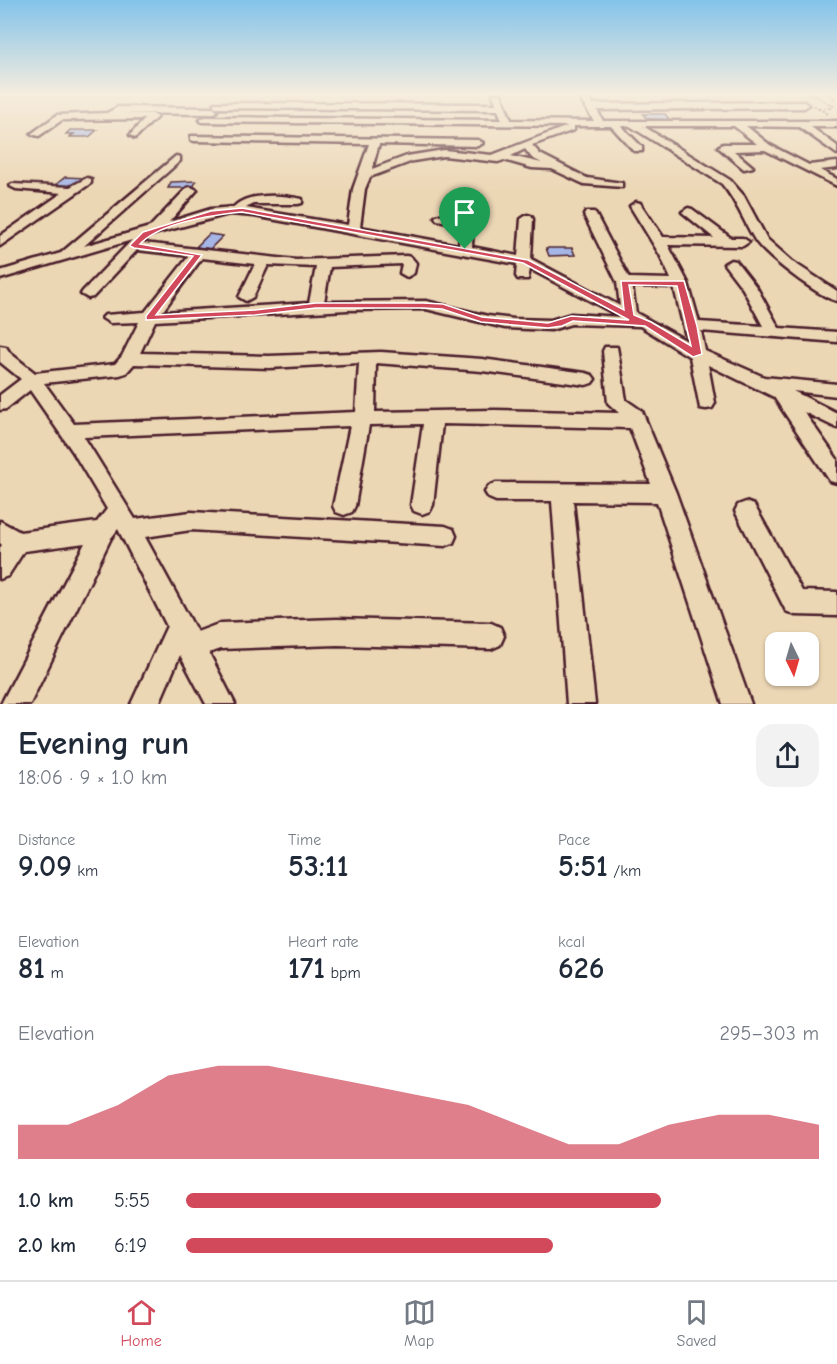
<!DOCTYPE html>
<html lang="en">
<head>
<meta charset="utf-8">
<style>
  :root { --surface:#fff; --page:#f2f2f3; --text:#1f2937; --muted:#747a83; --line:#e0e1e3; --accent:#d1495b }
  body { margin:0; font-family:"Comic Neue",sans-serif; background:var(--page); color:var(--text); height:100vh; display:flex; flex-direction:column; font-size:22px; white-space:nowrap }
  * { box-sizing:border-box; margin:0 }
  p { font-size:20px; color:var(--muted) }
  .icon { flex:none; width:33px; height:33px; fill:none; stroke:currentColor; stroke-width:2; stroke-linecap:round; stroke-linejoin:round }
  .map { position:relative; height:704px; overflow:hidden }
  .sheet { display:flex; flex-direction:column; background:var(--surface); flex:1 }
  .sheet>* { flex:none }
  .needle { width:39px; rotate:175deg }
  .controls { position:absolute; left:765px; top:632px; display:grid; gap:12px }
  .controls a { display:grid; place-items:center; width:54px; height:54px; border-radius:12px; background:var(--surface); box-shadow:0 2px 4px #0004; font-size:30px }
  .pin { position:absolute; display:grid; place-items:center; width:51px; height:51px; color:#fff; margin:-62px -26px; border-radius:50% 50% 50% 0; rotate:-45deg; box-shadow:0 0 6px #0007 }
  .pin .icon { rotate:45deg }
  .round { display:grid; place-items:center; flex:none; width:63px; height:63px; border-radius:18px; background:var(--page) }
  .head { display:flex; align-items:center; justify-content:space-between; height:102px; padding:0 18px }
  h1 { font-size:33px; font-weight:800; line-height:45px }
  .stats { display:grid; grid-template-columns:repeat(3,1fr); gap:9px; height:102px; padding:6px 18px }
  .stats div { display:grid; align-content:center }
  .stats b { font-size:30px; font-weight:800 }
  .stats small { font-size:16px; font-weight:400 }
  .stats p { font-size:16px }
  .chart { height:168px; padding:12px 18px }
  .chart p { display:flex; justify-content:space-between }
  .chart svg { width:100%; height:108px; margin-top:6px; fill:var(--accent); opacity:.7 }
  ul { padding:0 18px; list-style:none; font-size:20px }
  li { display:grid; grid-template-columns:96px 72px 1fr; align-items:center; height:45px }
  li i { height:15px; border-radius:8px; background:var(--accent) }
  .tabs { display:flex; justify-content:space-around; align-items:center; height:84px; border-top:2px solid var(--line); background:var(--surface); font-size:16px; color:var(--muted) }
  .tabs a { display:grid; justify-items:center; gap:3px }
  .tabs .active { color:var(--accent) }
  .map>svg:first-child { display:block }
  .building { fill:#a5b5e5; stroke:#4a1f2b; stroke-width:1.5 }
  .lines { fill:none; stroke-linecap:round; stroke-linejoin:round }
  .minor-casing { stroke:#4a1f2b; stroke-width:5 }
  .path { stroke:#4a1f2b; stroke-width:1.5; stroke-dasharray:3 2; stroke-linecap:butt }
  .minor { fill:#ecd7b5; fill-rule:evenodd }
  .route { fill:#d1495b; stroke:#fff; stroke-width:1.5; fill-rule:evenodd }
</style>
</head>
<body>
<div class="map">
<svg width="837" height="704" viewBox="0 0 837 704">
  <rect width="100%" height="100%" fill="#ecd7b5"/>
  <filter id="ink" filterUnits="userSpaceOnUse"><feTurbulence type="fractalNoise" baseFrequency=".0167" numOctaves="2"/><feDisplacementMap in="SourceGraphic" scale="12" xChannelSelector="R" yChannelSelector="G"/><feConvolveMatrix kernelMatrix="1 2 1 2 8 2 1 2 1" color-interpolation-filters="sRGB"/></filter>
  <g filter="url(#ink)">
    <path class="building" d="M643 114H665L670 120 647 119Z
      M70 130H97L89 137H70L74 134H66Z
      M65 177 86 178 75 187 54 186Z
      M196 181 193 188H168L171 182Z
      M209 234 223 236 210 249 196 247Z
      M546 248H572L575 255 549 256Z"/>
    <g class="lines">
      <defs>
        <path id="minor" d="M493 94H501L511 120 594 121 577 94H585L593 104 804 102 808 105 804 108 597 110 603 121H837V127H811L837 146V154L799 127 746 126 770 145 809 165 837 162V168L820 170 837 179V186L765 150 734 151 753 167 744 169 718 147 723 144H757L734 126H643L730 180 744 196 767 239 793 262 837 291V301C819 297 765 256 755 240 744 222 737 202 722 184L630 126H621L642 147V151H634L611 126H574V130L532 145 540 154 587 178 622 183V187L584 184 552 169 532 168 504 160 498 162 444 156 413 161 370 177 365 189 360 227 459 245 461 224 437 220 435 217C443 211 466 215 473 221L472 247 518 256 521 219 527 215 531 216 533 219 531 259 620 306 617 282 584 215 586 212H594L596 215 629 278 671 279 660 255 630 206 636 202 640 203 663 237 714 238 682 212 688 208 692 209 731 238H743L749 242 743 246 668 245 688 283 699 322 763 326 743 289 724 264 731 260 736 261 757 288 779 328 837 332V342L701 331 705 351 764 377 837 384V396L793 391 837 413V428L804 412 837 459V483L830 481 774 397 708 365 715 403 712 408 706 409 700 408 690 357 640 326 571 324 551 330 505 328 426 309 347 310 155 321 140 353 269 356 381 352 482 359 586 373 592 375 595 379 592 383 586 385 482 371 376 363 375 412 495 410 619 413 608 403 603 351 605 347H617L626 400 642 411 644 416 676 493 751 704H723L657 502 573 501 595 704H567L552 501H496L489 498 485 492 489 486 496 483 651 484 630 428 442 424 433 505 430 511 422 514 414 511 411 505 423 424 369 425 355 506 352 512 344 515 336 512 333 506 350 426 84 437 135 519 191 512 445 526 453 529 456 536 453 543 445 546 191 530 145 537 197 632 221 623 337 619 491 623 500 627 504 636 500 645 491 649 337 645 221 649 209 653 235 704H206L180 655 159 704H131L167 626 118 529 111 538 30 704H1L85 543 24 551 8 576 0 579V548L2 545 0 543V521L20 532 97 522 107 509 73 452 30 390 6 409 0 410V395L21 379 0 362V346L6 347 10 353 35 373 115 364 122 356 139 322 110 323 102 318 105 315 145 312 189 256 137 250 93 297 88 298 81 294 83 291 132 240 0 279V271L61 253 176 156 180 157V161L84 246 150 227 187 188 191 187 197 190 169 222 211 209 234 207C247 192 284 195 302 199V203L298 204H253L246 208 348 225 353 189 369 144 194 141 191 140V136L478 140 483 143 478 146 379 144 372 169 407 156 444 150 492 155 568 126 202 122 200 120 205 117 502 120 498 110 217 108 214 107V103L496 104ZM525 149 532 158 542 163 511 156ZM229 214 254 216 517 264 516 276 518 279H528L530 269 621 317 571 314 551 320 514 319 488 316 426 301 324 302 330 267 402 264 400 273 407 277 414 273 416 263 411 257 406 256 296 260 143 243 147 238 146 236ZM202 258 255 264 239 297 246 301 253 297 268 265 316 267 309 303 162 312ZM632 286 674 287 687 341 636 313ZM359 363 356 412 74 424 44 383 120 375 126 373 134 364 269 368Z
          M118 107 213 108 217 111 213 114 120 113 153 114 157 117 135 138 130 135 145 119 62 120 39 136 31 134 57 115 107 113Z
          M87 178 91 179V183L0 246V236L62 193 16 189 10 186 12 184 70 187Z
          M746 502 754 505 802 591 837 592V616L795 615 786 611 735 511 738 505Z"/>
      </defs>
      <use href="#minor" class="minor-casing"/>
      <path class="path" d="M809 94H819
        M829 94 837 101
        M814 95 835 107
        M813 105 828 114
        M818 108H833"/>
      <use href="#minor" class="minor"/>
    </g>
  </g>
  <linearGradient id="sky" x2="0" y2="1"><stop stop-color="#83c3ea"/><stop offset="0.49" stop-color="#f6edde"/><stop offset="1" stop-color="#f6edde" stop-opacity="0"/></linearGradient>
  <rect width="837" height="192" fill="url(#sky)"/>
  <path class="route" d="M242 208 528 260 624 310 621 281H684L697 326 702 354 693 357 645 326 573 321 562 326 548 328 481 322 442 309 423 308H316L255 315 146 320V316L193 256 134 248 130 246 131 244 143 232 211 211ZM242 212 523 263 629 320 571 316 548 323 482 317 443 304 423 303H316L255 310 156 315 202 255 140 244C160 223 213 215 242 212ZM629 285 677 286 691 346 651 322 634 315Z"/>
</svg>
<div class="controls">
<a><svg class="needle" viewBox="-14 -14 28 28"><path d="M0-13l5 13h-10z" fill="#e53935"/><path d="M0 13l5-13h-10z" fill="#747a83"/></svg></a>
</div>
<div class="pin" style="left:465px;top:249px;background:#1e9e55"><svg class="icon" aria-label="arrive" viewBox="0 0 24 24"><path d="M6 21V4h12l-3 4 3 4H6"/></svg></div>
</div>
<section class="sheet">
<div class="head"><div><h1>Evening run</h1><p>18:06 · 9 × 1.0 km</p></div><a class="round"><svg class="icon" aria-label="share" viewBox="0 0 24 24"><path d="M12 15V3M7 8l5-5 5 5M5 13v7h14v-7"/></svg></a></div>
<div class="stats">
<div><p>Distance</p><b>9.09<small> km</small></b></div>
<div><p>Time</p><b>53:11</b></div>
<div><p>Pace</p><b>5:51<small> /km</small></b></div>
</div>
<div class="stats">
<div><p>Elevation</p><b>81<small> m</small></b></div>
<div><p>Heart rate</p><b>171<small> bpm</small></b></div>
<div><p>kcal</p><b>626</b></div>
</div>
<div class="chart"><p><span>Elevation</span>295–303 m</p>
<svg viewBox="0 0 160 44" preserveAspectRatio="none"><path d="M0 44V30L10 30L20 22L30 10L40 6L50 6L60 10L70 14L80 18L90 22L100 30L110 38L120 38L130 30L140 26L150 26L160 30V44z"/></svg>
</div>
<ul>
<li><b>1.0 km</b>5:55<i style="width:75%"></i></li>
<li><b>2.0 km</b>6:19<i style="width:58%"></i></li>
</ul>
</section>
<nav class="tabs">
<a class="active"><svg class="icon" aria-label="home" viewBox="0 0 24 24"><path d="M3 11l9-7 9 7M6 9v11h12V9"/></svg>Home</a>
<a><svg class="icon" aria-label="map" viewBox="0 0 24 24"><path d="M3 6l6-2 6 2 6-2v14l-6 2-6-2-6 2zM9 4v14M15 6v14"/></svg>Map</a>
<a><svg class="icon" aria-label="saved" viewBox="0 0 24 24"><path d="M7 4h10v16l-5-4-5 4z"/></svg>Saved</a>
</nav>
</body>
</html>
